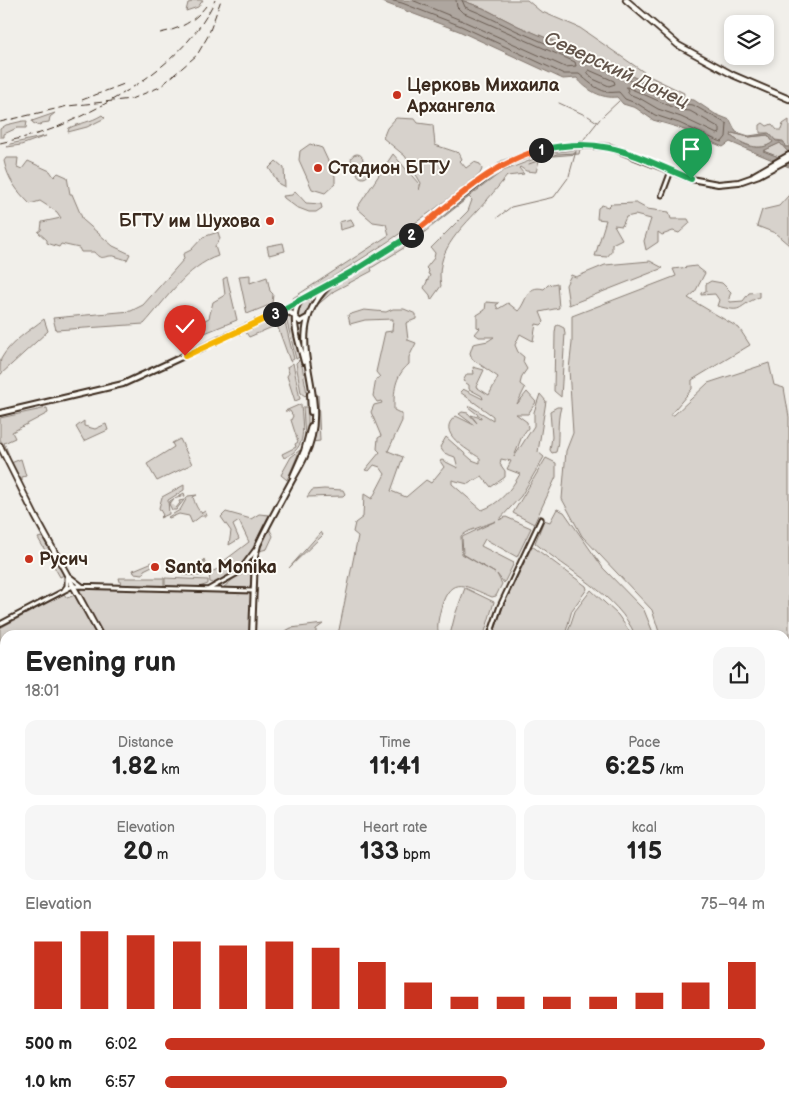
<!DOCTYPE html>
<html lang="en">
<head>
<meta charset="utf-8">
<style>
  :root { --surface:#fff; --page:#f6f6f6; --text:#222; --muted:#767676; --accent:#c8321e }
  body { margin:0; font-family:"Balsamiq Sans",sans-serif; background:var(--page); color:var(--text); height:100vh; display:flex; flex-direction:column; font-size:19px; white-space:nowrap }
  * { box-sizing:border-box; margin:0 }
  p { font-size:16px; color:var(--muted) }
  .icon { flex:none; width:28px; height:28px; fill:none; stroke:currentColor; stroke-width:2; stroke-linecap:round; stroke-linejoin:round }
  .map { position:relative; flex:1; overflow:hidden }
  .sheet { position:absolute; left:0px; top:630px; width:790px; height:481px; display:flex; flex-direction:column; background:var(--surface); border-radius:15px 15px 0 0; box-shadow:0 2px 8px #0003 }
  .sheet>* { flex:none }
  .fabs { position:absolute; left:724px; top:15px; display:grid; gap:10px }
  .fabs a { display:grid; place-items:center; width:50px; height:50px; border-radius:10px; background:var(--surface); box-shadow:0 2px 8px #0003; font-size:25px }
  .pin { position:absolute; display:grid; place-items:center; width:42px; height:42px; color:#fff; margin:-51px -21px; border-radius:50% 50% 50% 0; rotate:-45deg; box-shadow:0 0 5px #0007 }
  .pin .icon { rotate:45deg }
  .km { position:absolute; width:25px; height:25px; margin:-12px; border-radius:50%; background:#222; color:#fff; font-size:14px; line-height:25px; text-align:center }
  .round { display:grid; place-items:center; flex:none; width:52px; height:52px; border-radius:15px; background:var(--page) }
  .headline { display:flex; align-items:center; justify-content:space-between; height:85px; padding:0 25px }
  h1 { font-size:28px; font-weight:700; line-height:38px }
  .stats { display:grid; grid-template-columns:repeat(3,1fr); gap:8px; height:85px; padding:5px 25px }
  .stats div { display:grid; align-content:center; border-radius:12px; background:var(--page); text-align:center }
  .stats b { font-size:25px; font-weight:700 }
  .stats small { font-size:14px; font-weight:400 }
  .stats p { font-size:14px }
  .chart { height:140px; padding:10px 25px }
  .chart p { display:flex; justify-content:space-between }
  .chart svg { width:100%; height:90px; margin-top:5px; stroke:var(--accent); stroke-width:6 }
  ul { padding:0 25px; list-style:none; font-size:16px }
  li { display:grid; grid-template-columns:80px 60px 1fr; align-items:center; height:38px }
  li i { height:12px; border-radius:6px; background:var(--accent) }
  .map>svg:first-child { display:block }
  .green { fill:#d7d2cc; stroke:#897e75; fill-rule:evenodd }
  .water { fill:#aea69f; stroke:#80746b; fill-rule:evenodd }
  .lines { fill:none; stroke-linecap:round; stroke-linejoin:round }
  .shore { stroke:#695c52; stroke-width:1 }
  .stream { stroke:#80746b; stroke-width:1 }
  .tertiary-casing { stroke:#3b2a1e; stroke-width:7 }
  .secondary-casing { stroke:#3b2a1e; stroke-width:8 }
  .primary-casing { stroke:#3b2a1e; stroke-width:8 }
  .tertiary { stroke:#fdfcf7; stroke-width:3 }
  .secondary { stroke:#fdfcf7; stroke-width:4 }
  .primary { stroke:#fdfcf7; stroke-width:4.5 }
  .rail { stroke:#3b2a1e; stroke-width:1; stroke-dasharray:8 4; stroke-linecap:butt }
  .split-1-casing { stroke:#fff; stroke-width:10 }
  .split-2-casing { stroke:#fff; stroke-width:10 }
  .split-3-casing { stroke:#fff; stroke-width:10 }
  .split-4-casing { stroke:#fff; stroke-width:10 }
  .split-1 { stroke:#22a559; stroke-width:6 }
  .split-2 { stroke:#f0652b; stroke-width:6 }
  .split-3 { stroke:#22a559; stroke-width:6 }
  .split-4 { stroke:#f5b400; stroke-width:6 }
  .poi-dot { fill:#c8321e; stroke:#fdfcf7; stroke-width:2 }
  .labels { text-anchor:middle; stroke-width:4; stroke-linejoin:round; paint-order:stroke }
  .poi-label { font-size:18px; font-weight:bold; fill:#3b2a1e; stroke:#fdfcf7; text-anchor:start }
  .water-label { font-size:19px; font-style:italic; fill:#63554b; stroke:#fdfcf7 }
</style>
</head>
<body>
<div class="map">
<svg width="789" height="1111" viewBox="0 0 789 1111">
  <rect width="100%" height="100%" fill="#f1efea"/>
  <filter id="ink" filterUnits="userSpaceOnUse"><feTurbulence type="fractalNoise" baseFrequency=".02" numOctaves="2"/><feDisplacementMap in="SourceGraphic" scale="10" xChannelSelector="R" yChannelSelector="G"/><feConvolveMatrix kernelMatrix="1 2 1 2 8 2 1 2 1" color-interpolation-filters="sRGB"/></filter>
  <g filter="url(#ink)">
    <path class="green" d="M191 0H203L198 7 186 11 188 3 192 2Z
      M461 0H527L540 11 580 28 651 77 684 93 683 99 518 26 483 8Z
      M55 113 50 117 49 122 42 123 40 126 33 123 32 121Z
      M102 115 105 118 87 127 68 132 69 128C80 123 91 122 102 115Z
      M396 118 415 119 418 123 433 125 435 145 459 153 462 159 460 161 466 168 474 162 480 164 482 169 480 174C420 223 360 261 294 300L293 298 389 235 386 224 373 222 357 208 393 154 419 184V190L421 183 405 156 383 138 387 128Z
      M789 120V147H785L783 141 775 140 768 133H760V125L763 123 767 126 772 124 777 130H781L783 124Z
      M23 121H27L26 128H17L4 134V137H0V129L6 125Z
      M732 133 749 137 768 135 773 142C760 153 743 144 731 136Z
      M46 136 21 145 7 147 10 144Z
      M780 143 789 153V161L763 151Z
      M310 144 322 148 335 176V184L325 193 312 189 299 160 300 151Z
      M580 149 579 154 540 157 536 172 526 171 520 167 519 168 524 174 507 176C498 187 489 198 479 209 458 232 435 252 441 286L431 300 430 295 424 288 430 275 428 274 429 271 426 268 434 258 435 253 431 248 468 211 472 200 469 197 407 246 371 268 372 271 334 291 315 307 332 288 414 238 503 171 550 153Z
      M351 160a6 6 0 1 1 12 0a6 6 0 1 1-12 0Z
      M6 158H18L17 167 22 169 28 161 50 171 54 177 58 173 67 177 70 194H72L83 220 113 246 130 254 127 260C123 259 118 257 114 256 104 255 102 262 94 252H81L79 248 61 244 59 247 47 243V240L38 232 41 230 42 222 61 218 57 212 40 201 30 204C16 190 8 179 4 161Z
      M276 161 284 168 285 187 279 184 269 168Z
      M357 172a6 6 0 1 1 12 0a6 6 0 1 1-12 0Z
      M295 191 306 203 321 204 322 208 316 212H309L296 207 284 198 283 196 292 195Z
      M789 195V245L775 233 757 226 762 210 779 206Z
      M636 203 647 209 669 212 671 219H688L690 223 679 233 673 231 662 235 658 232V242L646 250 644 241 651 219 635 215 626 217 622 226 614 225 622 239 612 244V251L607 257 595 256 606 220 597 219 598 208 602 205 608 207 611 204Z
      M351 219 354 226 340 230 339 222Z
      M218 232 220 239 215 246 218 256C187 266 165 301 144 324L56 330 53 318 131 311 143 305 184 259 183 254 191 250 203 237Z
      M283 243 285 251 269 255 267 246Z
      M650 261 663 268 569 305 566 285 571 275 576 277 605 265Z
      M696 266 705 273 695 292 688 298 739 328 750 345 692 380V389L670 415H674L708 383 769 363 774 385 784 388 789 417V779L785 789V635H660L652 610 582 536 562 499 566 451 573 433 569 369 572 343V316L676 276 673 269Z
      M250 275V283L267 277 270 291 273 294 272 304 247 314 239 276Z
      M227 277 237 320 190 339 195 325 209 318 213 302 225 295 223 279Z
      M711 281 722 283 731 292 729 298 730 302 743 301 749 293 759 292V297C734 308 745 313 717 306L719 300 715 294 701 295V293L706 291V284Z
      M557 283 559 308 540 312 544 322 541 325 536 324 533 341 520 334 515 345 518 352 524 357 523 362 527 369 522 376 520 384 525 388 517 404 527 392 536 402 528 414H516L527 422 528 428 522 436 514 457 534 426V412L540 394 546 401 538 452 544 457 521 496 499 520 506 517 531 528 517 557 485 539 481 546 514 563 504 583 497 574 502 584 496 596 492 597C466 587 451 573 441 608 439 616 436 627 439 635H334L339 630 358 536 353 532 355 523 363 517 364 494 372 499 385 474 380 467 374 465 369 471 365 470 380 452 377 449 378 438 381 436 371 412 374 405 382 403 381 401 377 402 373 396 376 379 380 377 376 372 385 332 392 331 393 319 365 320 350 324 348 315 364 310 386 312 393 309H404L416 314V319L406 323 408 340 416 343 409 357V364C394 377 394 391 394 410L402 414V421L388 451 403 457 391 491 406 497 426 480 431 483 444 467 440 461 442 460 458 468 455 457 444 453 440 447 446 437 472 460 480 463V458C468 450 434 432 456 416L474 425 459 414 462 412 468 413 477 423 471 415 481 418V417L468 407 470 406 493 420V416L460 392 463 389 483 399 482 396 469 389V385L463 381 467 374H474L473 367 484 370 476 387 489 395 498 377 472 359 470 353 473 344 488 341 494 337H479L475 334 480 328 477 327V315L485 310 486 302 499 303 496 305 498 309 508 303 518 311C527 302 526 284 544 289L548 285ZM501 459 511 461 507 469 520 474C511 490 499 504 482 510L452 484V480L468 484 482 476 491 487 505 477V471L500 464ZM496 521 462 537 463 554 495 573 462 554 461 536 469 531Z
      M308 299H310L311 303 304 318 300 319 296 312 301 302Z
      M288 313 294 320 301 356 296 359 286 318Z
      M283 314 294 359 290 361 277 325 249 337 245 331Z
      M44 319 48 331 0 375C0 371 0 363 1 359 10 342 29 331 44 319Z
      M558 325 564 328 565 333 561 397 554 391 555 333 556 326Z
      M299 360H301L307 394 305 396 301 393 296 363Z
      M293 363 300 399 295 401 287 376 289 373 287 367Z
      M315 393 318 395 320 441 312 442Z
      M301 404C302 428 309 447 284 458L282 454 296 447 295 444 298 442 291 420 293 416 290 411H285Z
      M303 407H308V429L305 437Z
      M557 407H561C556 423 560 440 556 452L552 453 550 450 552 437 550 411Z
      M47 408 48 413 12 432 15 438 4 443 10 457 9 458 0 439V418Z
      M84 421V426L95 429 106 424 108 430 84 441 76 427Z
      M180 439 192 464 157 481 147 464 174 447 172 443Z
      M300 450 287 480 281 475 291 457Z
      M546 458 556 463V477L534 524 513 513Z
      M21 459 26 476 22 477V481L11 463Z
      M184 485V490L168 500 169 514 160 518 163 515 159 508 162 497Z
      M324 489 343 490 345 494 343 496 307 497 312 490Z
      M184 493 185 496 173 499 171 503 176 508 180 503 179 501 184 500 176 510H172L169 504 170 501Z
      M197 495 193 497C195 503 197 510 202 513L205 511 207 516H201L192 523 189 516 179 514 169 518 168 517 180 510 188 496Z
      M557 509 564 512 603 568 644 610 654 635H635C619 596 566 569 535 543L544 520 550 522Z
      M226 512 251 519 259 514 269 515C250 549 255 563 214 584L210 582 209 573 222 567 220 564 249 542 239 521 233 525 239 539 229 545 231 531 221 517Z
      M269 528 273 536 267 549 259 551Z
      M321 532 323 535 289 568Z
      M42 537 64 575 60 577 38 538Z
      M532 546 586 586 587 589 572 610 565 635H493L503 607Z
      M204 559 206 566 203 576 182 575 180 572 202 563Z
      M155 561 156 564 144 570 143 574 134 573 133 570 136 569Z
      M248 566H251V584L248 588H223Z
      M119 578H164V586L121 585Z
      M165 578 208 580V584L199 587 165 586Z
      M81 588 249 593 251 596 250 635H103L79 592Z
      M465 588 494 602 484 635H450L455 615Z
      M591 590 618 615 632 635H567L575 611Z
      M64 594 67 598 75 595 97 635H5V813L0 804V628Z
      M323 624 316 629V635L282 633 291 628Z
      M789 818V906L785 904V819Z
      M785 909 789 911 788 966 785 962 788 946 785 936Z
      M785 1065H787L789 1111H764L763 1106H785Z
      M197 1106H312L311 1111H213Z
      M459 1106H619L615 1111H457Z
      M676 1106H716L714 1111H673Z
      M725 1106H756L757 1111H725Z"/>
    <path class="water" d="M377 0H461L483 8 518 26 587 55 670 94 683 99 694 100 715 114 730 120 736 132 749 136 769 133 776 141 784 142 785 147H789V153L780 143 763 151 789 161V167L730 142 723 147 677 127 653 120 636 108 623 104 617 97C602 99 586 90 577 78L563 79 459 31ZM732 133 749 137 768 135 773 142C760 153 743 145 731 136Z"/>
    <g class="lines">
      <path class="shore" d="M389 0 402 3 461 26 564 74H579C588 81 595 89 607 92 611 93 615 92 619 92L625 99 638 104 655 115 679 123 716 140 722 142 726 137 727 124 693 105 682 104 668 99C619 74 568 53 517 31 500 23 483 14 465 7L462 0
        M412 0 463 21 565 67 576 66 575 62 462 12 457 7 456 0
        M589 70 614 81 615 84 609 86 593 79 588 73Z
        M627 87 679 110 690 111 720 128V133L717 134 681 117 658 109 641 99 629 94Z"/>
      <path class="stream" d="M559 103 585 115
        M588 116 597 122
        M603 116 619 101
        M584 139 600 119
        M529 164 557 154 576 153
        M569 176 576 151
        M498 217 511 207 554 197 568 178"/>
      <defs>
        <path id="tertiary" d="M662 195 671 171
          M69 576 82 586
          M209 589 238 573 256 549
          M64 590 67 586V578
          M0 624 73 586 254 591
          M490 635 500 606 541 519"/>
        <path id="secondary" d="M754 175 789 155
          M300 301C288 317 300 344 304 362
          M281 312 291 313 300 322 307 318
          M310 394 311 412
          M0 413 123 384 275 314 357 269 412 234 504 164 539 150 576 145 610 147 691 179 718 184 739 182 759 175 789 159
          M293 476 304 451 311 426
          M252 635 255 557 258 545C268 524 279 504 290 484 299 468 308 454 312 436 324 381 281 335 327 287
          M0 856 5 853"/>
        <path id="primary" d="M626 0 678 45 733 75 789 99
          M0 446 35 516 100 635
          M314 1111 315 1106"/>
      </defs>
      <use href="#tertiary" class="tertiary-casing"/>
      <use href="#secondary" class="secondary-casing"/>
      <use href="#primary" class="primary-casing"/>
      <use href="#tertiary" class="tertiary"/>
      <use href="#secondary" class="secondary"/>
      <use href="#primary" class="primary"/>
      <path class="rail" d="M160 33C179 29 193 23 206 6
        M82 100 124 84
        M0 122 68 106 131 99 160 87 197 55 208 36 221 0
        M0 143C21 138 42 134 62 125 120 99 188 60 215 0"/>
    </g>
  </g>
  <g class="lines" filter="url(#ink)">
    <defs>
      <path id="split-1" d="M541 150C605 135 635 156 691 179"/>
      <path id="split-2" d="M411 235C452 204 490 163 541 150"/>
      <path id="split-3" d="M275 314 357 269 411 235"/>
      <path id="split-4" d="M185 356 275 314"/>
    </defs>
    <use href="#split-1" class="split-1-casing"/>
    <use href="#split-2" class="split-2-casing"/>
    <use href="#split-3" class="split-3-casing"/>
    <use href="#split-4" class="split-4-casing"/>
    <use href="#split-1" class="split-1"/>
    <use href="#split-2" class="split-2"/>
    <use href="#split-3" class="split-3"/>
    <use href="#split-4" class="split-4"/>
  </g>
  <g class="poi-dot">
    <circle cx="397" cy="95" r="5"/>
    <circle cx="318" cy="168" r="5"/>
    <circle cx="270" cy="221" r="5"/>
    <circle cx="29" cy="559" r="5"/>
    <circle cx="155" cy="567" r="5"/>
  </g>
  <g class="labels">
    <g class="poi-label">
      <text x="407" y="91">Церковь Михаила<tspan x="407" dy="21">Архангела</tspan></text>
      <text x="328" y="174">Стадион БГТУ</text>
      <text x="260" y="227" text-anchor="end">БГТУ им Шухова</text>
      <text x="39" y="565">Русич</text>
      <text x="165" y="573">Santa Monika</text>
    </g>
    <g class="water-label">
      <text transform="translate(617 69) rotate(25)" y="7">Северский Донец</text>
    </g>
  </g>
</svg>
<div class="fabs">
<a><svg class="icon" aria-label="layers" viewBox="0 0 24 24"><path d="M12 4l9 5-9 5-9-5zM3 14l9 5 9-5"/></svg></a>
</div>
<div class="pin" style="left:691px;top:179px;background:#1e9e55"><svg class="icon" aria-label="arrive" viewBox="0 0 24 24"><path d="M6 21V4h12l-3 4 3 4H6"/></svg></div>
<div class="pin" style="left:185px;top:356px;background:#d93025"><svg class="icon" aria-label="check" viewBox="0 0 24 24"><path d="M5 12l5 5 9-10"/></svg></div>
<b class="km" style="left:541px;top:150px">1</b>
<b class="km" style="left:411px;top:235px">2</b>
<b class="km" style="left:275px;top:314px">3</b>
<section class="sheet">
<div class="headline"><div><h1>Evening run</h1><p>18:01</p></div><a class="round"><svg class="icon" aria-label="share" viewBox="0 0 24 24"><path d="M12 15V3M7 8l5-5 5 5M5 13v7h14v-7"/></svg></a></div>
<div class="stats">
<div><p>Distance</p><b>1.82<small> km</small></b></div>
<div><p>Time</p><b>11:41</b></div>
<div><p>Pace</p><b>6:25<small> /km</small></b></div>
</div>
<div class="stats">
<div><p>Elevation</p><b>20<small> m</small></b></div>
<div><p>Heart rate</p><b>133<small> bpm</small></b></div>
<div><p>kcal</p><b>115</b></div>
</div>
<div class="chart"><p><span>Elevation</span>75–94 m</p>
<svg viewBox="0 0 160 44" preserveAspectRatio="none"><path d="M5 44V11M15 44V6M25 44V8M35 44V11M45 44V13M55 44V11M65 44V14M75 44V21M85 44V31M95 44V38M105 44V38M115 44V38M125 44V38M135 44V36M145 44V31M155 44V21"/></svg>
</div>
<ul>
<li><b>500 m</b>6:02<i style="width:100%"></i></li>
<li><b>1.0 km</b>6:57<i style="width:57%"></i></li>
</ul>
</section>
</div>
</body>
</html>
